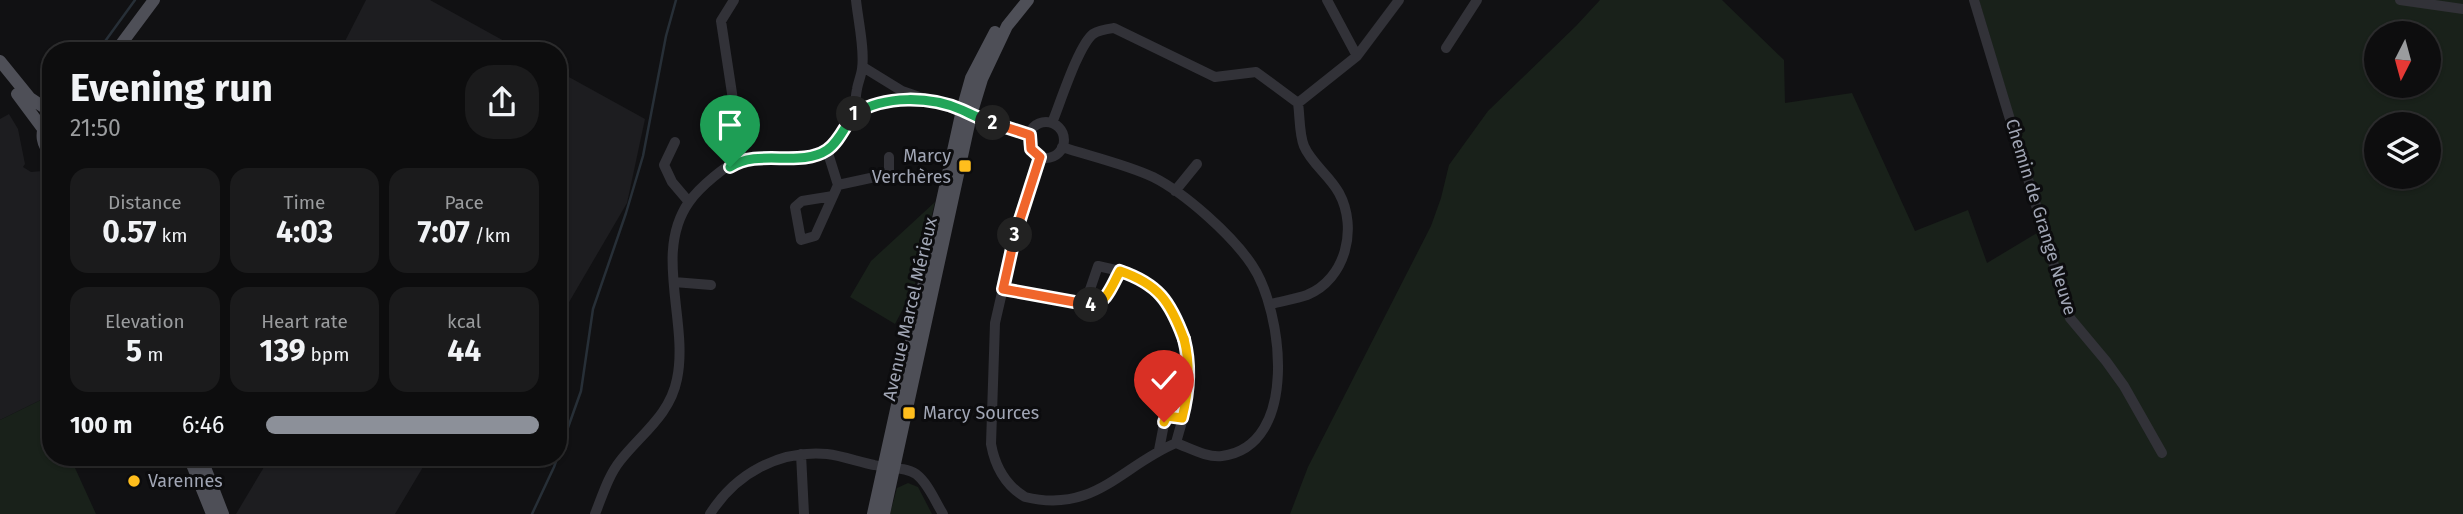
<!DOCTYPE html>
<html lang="en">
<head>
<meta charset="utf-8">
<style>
  :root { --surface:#0d0d0e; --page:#1b1b1c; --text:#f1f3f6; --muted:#9a9c9e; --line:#2d2d2e; --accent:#8c9099 }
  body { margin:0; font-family:"Fira Sans",sans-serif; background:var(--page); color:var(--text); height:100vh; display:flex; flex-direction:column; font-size:26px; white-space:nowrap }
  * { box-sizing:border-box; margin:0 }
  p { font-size:23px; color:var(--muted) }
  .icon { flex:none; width:38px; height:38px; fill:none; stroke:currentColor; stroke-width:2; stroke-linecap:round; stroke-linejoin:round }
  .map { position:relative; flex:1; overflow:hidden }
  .sheet { position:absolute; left:42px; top:42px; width:525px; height:424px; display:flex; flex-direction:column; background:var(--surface); border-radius:28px; box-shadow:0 2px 5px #0004,0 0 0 2px var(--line) }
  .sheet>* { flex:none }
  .needle { width:46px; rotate:186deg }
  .buttons { position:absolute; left:2364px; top:21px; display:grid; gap:14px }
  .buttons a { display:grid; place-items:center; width:77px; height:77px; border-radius:50%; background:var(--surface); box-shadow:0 2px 5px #0004,0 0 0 2px var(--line); font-size:35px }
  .pin { position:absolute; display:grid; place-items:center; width:60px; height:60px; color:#fff; margin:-72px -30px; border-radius:50% 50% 50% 0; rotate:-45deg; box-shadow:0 0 7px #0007 }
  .pin .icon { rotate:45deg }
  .km { position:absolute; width:35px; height:35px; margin:-18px; border-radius:50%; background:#222; color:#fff; font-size:19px; line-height:35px; text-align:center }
  .round { display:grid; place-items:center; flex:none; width:74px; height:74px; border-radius:28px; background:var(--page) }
  .summary { display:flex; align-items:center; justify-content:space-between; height:119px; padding:0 28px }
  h1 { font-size:38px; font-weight:700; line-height:52px }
  .figures { display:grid; grid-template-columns:repeat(3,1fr); gap:10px; height:119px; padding:7px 28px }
  .figures div { display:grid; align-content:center; border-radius:18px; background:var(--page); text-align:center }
  .figures b { font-size:30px; font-weight:700 }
  .figures small { font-size:19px; font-weight:400 }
  .figures p { font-size:19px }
  ul { padding:0 28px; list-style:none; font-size:23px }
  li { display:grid; grid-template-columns:112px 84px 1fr; align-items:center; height:52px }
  li i { height:18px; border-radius:9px; background:var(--accent) }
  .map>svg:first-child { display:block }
  .built { fill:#1d1d20 }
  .green { fill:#19211a; fill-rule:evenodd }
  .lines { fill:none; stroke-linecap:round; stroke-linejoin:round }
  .stream { stroke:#272f37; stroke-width:2.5 }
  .minor { stroke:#323238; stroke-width:10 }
  .major { stroke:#4e4f57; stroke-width:12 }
  .split-1-casing { stroke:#fff; stroke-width:14 }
  .split-2-casing { stroke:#fff; stroke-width:14 }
  .split-3-casing { stroke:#fff; stroke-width:14 }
  .split-4-casing { stroke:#fff; stroke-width:14 }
  .split-5-casing { stroke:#fff; stroke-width:14 }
  .split-6-casing { stroke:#fff; stroke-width:14 }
  .split-1 { stroke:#22a559; stroke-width:9 }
  .split-2 { stroke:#22a559; stroke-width:9 }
  .split-3 { stroke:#f0652b; stroke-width:9 }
  .split-4 { stroke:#f0652b; stroke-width:9 }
  .split-5 { stroke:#f5b400; stroke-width:9 }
  .split-6 { stroke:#f5b400; stroke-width:9 }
  .poi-dot { fill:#ffbe1d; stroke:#0c0c0e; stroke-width:2.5 }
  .labels { text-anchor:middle; stroke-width:6; stroke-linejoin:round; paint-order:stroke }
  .poi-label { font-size:18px; fill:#a1a6b5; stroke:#0c0c0e; text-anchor:start }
  .street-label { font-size:18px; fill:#a1a6b5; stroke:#0c0c0e }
</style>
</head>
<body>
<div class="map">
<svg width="2463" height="514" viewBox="0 0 2463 514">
  <rect width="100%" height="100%" fill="#111113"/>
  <path class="built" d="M366 0H430L522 51H340Z
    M558 71 645 119 627 203 558 321Z
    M9 114 18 129 25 164 23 167 31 172 42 171 51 189V395L0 420V119Z
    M270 457H429L395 514H236Z"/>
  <path class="green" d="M1600 0H1722L1784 60 1785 103 1852 93 1915 231 1968 210 1987 263 2047 227 1979 0H2463V514H1290L1308 467 1431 226 1441 198 1449 165 1488 111 1576 26ZM2376 33H2429V86H2376ZM2376 124H2429V177H2376Z
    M935 202 914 288 895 324 850 297 871 261Z
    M45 398 51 413V457H70L96 514H0V420Z
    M908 483 918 487 932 514H890L897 488Z"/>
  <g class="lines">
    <path class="stream" d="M98 51 135 0
      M532 514 554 467 581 391 593 309 626 213 643 156 666 36 676 0"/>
    <path class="minor" d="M734 0 721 21 742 159
      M1327 0 1357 56
      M1974 0 2070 318 2106 361 2124 386 2162 453
      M2400 0 2463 9
      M1446 48 1477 0
      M863 67 902 91 1030 135
      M853 114C875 101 896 100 921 101
      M1028 140a18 18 0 1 1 36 0a18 18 0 1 1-36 0Z
      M1052 123C1060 104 1078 46 1093 34 1099 30 1107 29 1114 28L1215 77 1256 72 1298 103 1357 56 1399 0
      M675 142 664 165 672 182 689 202
      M1062 147C1090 156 1128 165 1153 177 1185 193 1232 235 1252 265 1283 311 1300 446 1222 456 1207 458 1190 448 1176 443
      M827 150 838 185 815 236 801 240 795 207 802 201 833 196
      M1040 157 1015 236 995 323 991 444C995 466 1005 485 1025 497 1095 514 1121 466 1176 443
      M838 185 889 174V157
      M1175 191 1197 164
      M674 282 711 285
      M1003 289 1096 306 1102 302 1120 271C1128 274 1139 276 1145 281 1180 305 1193 355 1188 395 1186 411 1180 427 1176 443
      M1085 304 1098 266 1120 271
      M1271 304C1282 301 1296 299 1307 295 1346 279 1358 228 1339 193 1330 176 1311 163 1304 146 1299 134 1300 116 1298 103
      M1159 450 1165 419 1167 416 1182 418
      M801 454 804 514
      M595 514C602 497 608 476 620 461 641 434 670 415 677 379 689 322 653 253 689 202 699 188 727 163 743 159 762 154 783 159 802 157 827 155 842 138 852 116 856 108 855 98 857 89 858 83 861 76 862 69 865 50 858 20 856 0
      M710 514C736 473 779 450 827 454 843 456 859 462 874 465 887 468 905 467 916 474 928 483 935 501 943 514"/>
    <path class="major" d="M116 51 154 0
      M0 61 30 98 51 112
      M17 94 43 129
      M46 123C40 134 42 145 51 154
      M189 457 212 514
      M201 457 223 514
      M873 514 962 110 971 78 995 32
      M884 514 971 115 982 79 1007 26 1028 0"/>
  </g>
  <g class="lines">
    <defs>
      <path id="split-1" d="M730 167C759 148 800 168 827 150 839 142 846 124 854 114"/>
      <path id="split-2" d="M854 114C885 95 930 96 962 110 973 115 982 120 993 123"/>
      <path id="split-3" d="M993 123 1030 135 1031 149 1040 157 1015 235"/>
      <path id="split-4" d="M1015 235 1003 289 1091 305"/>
      <path id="split-5" d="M1091 305C1106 305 1113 283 1120 271 1158 284 1170 301 1184 339"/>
      <path id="split-6" d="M1164 422 1167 416 1182 418C1189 391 1191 366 1184 339"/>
    </defs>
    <use href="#split-1" class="split-1-casing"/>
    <use href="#split-2" class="split-2-casing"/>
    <use href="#split-3" class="split-3-casing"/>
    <use href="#split-4" class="split-4-casing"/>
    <use href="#split-5" class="split-5-casing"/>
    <use href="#split-6" class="split-6-casing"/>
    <use href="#split-1" class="split-1"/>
    <use href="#split-2" class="split-2"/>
    <use href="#split-3" class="split-3"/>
    <use href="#split-4" class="split-4"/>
    <use href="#split-5" class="split-5"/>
    <use href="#split-6" class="split-6"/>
  </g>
  <g class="poi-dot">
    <rect x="958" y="159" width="14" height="14" rx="3.5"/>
    <rect x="902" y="406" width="14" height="14" rx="3.5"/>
    <circle cx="134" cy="481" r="7"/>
  </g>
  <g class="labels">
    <g class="poi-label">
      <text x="951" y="162" text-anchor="end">Marcy<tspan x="951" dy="21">Verchères</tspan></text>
      <text x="923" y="419">Marcy Sources</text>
      <text x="148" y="487">Varennes</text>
    </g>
    <g class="street-label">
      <text transform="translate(2041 217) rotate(73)" y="6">Chemin de Grange Neuve</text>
      <text transform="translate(910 309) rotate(-77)" y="6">Avenue Marcel Mérieux</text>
    </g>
  </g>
</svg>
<div class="buttons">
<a><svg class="needle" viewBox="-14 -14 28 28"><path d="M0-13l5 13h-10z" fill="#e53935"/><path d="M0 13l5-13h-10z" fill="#9a9c9e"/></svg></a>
<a><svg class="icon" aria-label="layers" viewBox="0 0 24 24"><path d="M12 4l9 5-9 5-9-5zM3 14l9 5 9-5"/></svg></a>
</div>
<div class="pin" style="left:730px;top:167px;background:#1e9e55"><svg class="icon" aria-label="arrive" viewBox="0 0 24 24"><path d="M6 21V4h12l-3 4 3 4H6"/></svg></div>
<div class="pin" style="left:1164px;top:422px;background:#d93025"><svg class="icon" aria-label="check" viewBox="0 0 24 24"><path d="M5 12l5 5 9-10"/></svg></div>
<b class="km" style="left:854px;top:114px">1</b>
<b class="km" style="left:993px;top:123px">2</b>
<b class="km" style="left:1015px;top:235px">3</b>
<b class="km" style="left:1091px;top:305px">4</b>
<section class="sheet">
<div class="summary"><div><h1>Evening run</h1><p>21:50</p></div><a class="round"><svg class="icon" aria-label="share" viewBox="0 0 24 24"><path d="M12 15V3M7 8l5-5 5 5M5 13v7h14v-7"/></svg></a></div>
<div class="figures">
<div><p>Distance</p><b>0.57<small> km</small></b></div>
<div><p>Time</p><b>4:03</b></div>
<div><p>Pace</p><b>7:07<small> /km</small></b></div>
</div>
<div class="figures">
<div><p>Elevation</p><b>5<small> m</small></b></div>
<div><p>Heart rate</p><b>139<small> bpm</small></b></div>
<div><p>kcal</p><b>44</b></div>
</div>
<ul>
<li><b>100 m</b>6:46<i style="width:100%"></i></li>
</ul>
</section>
</div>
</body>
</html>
